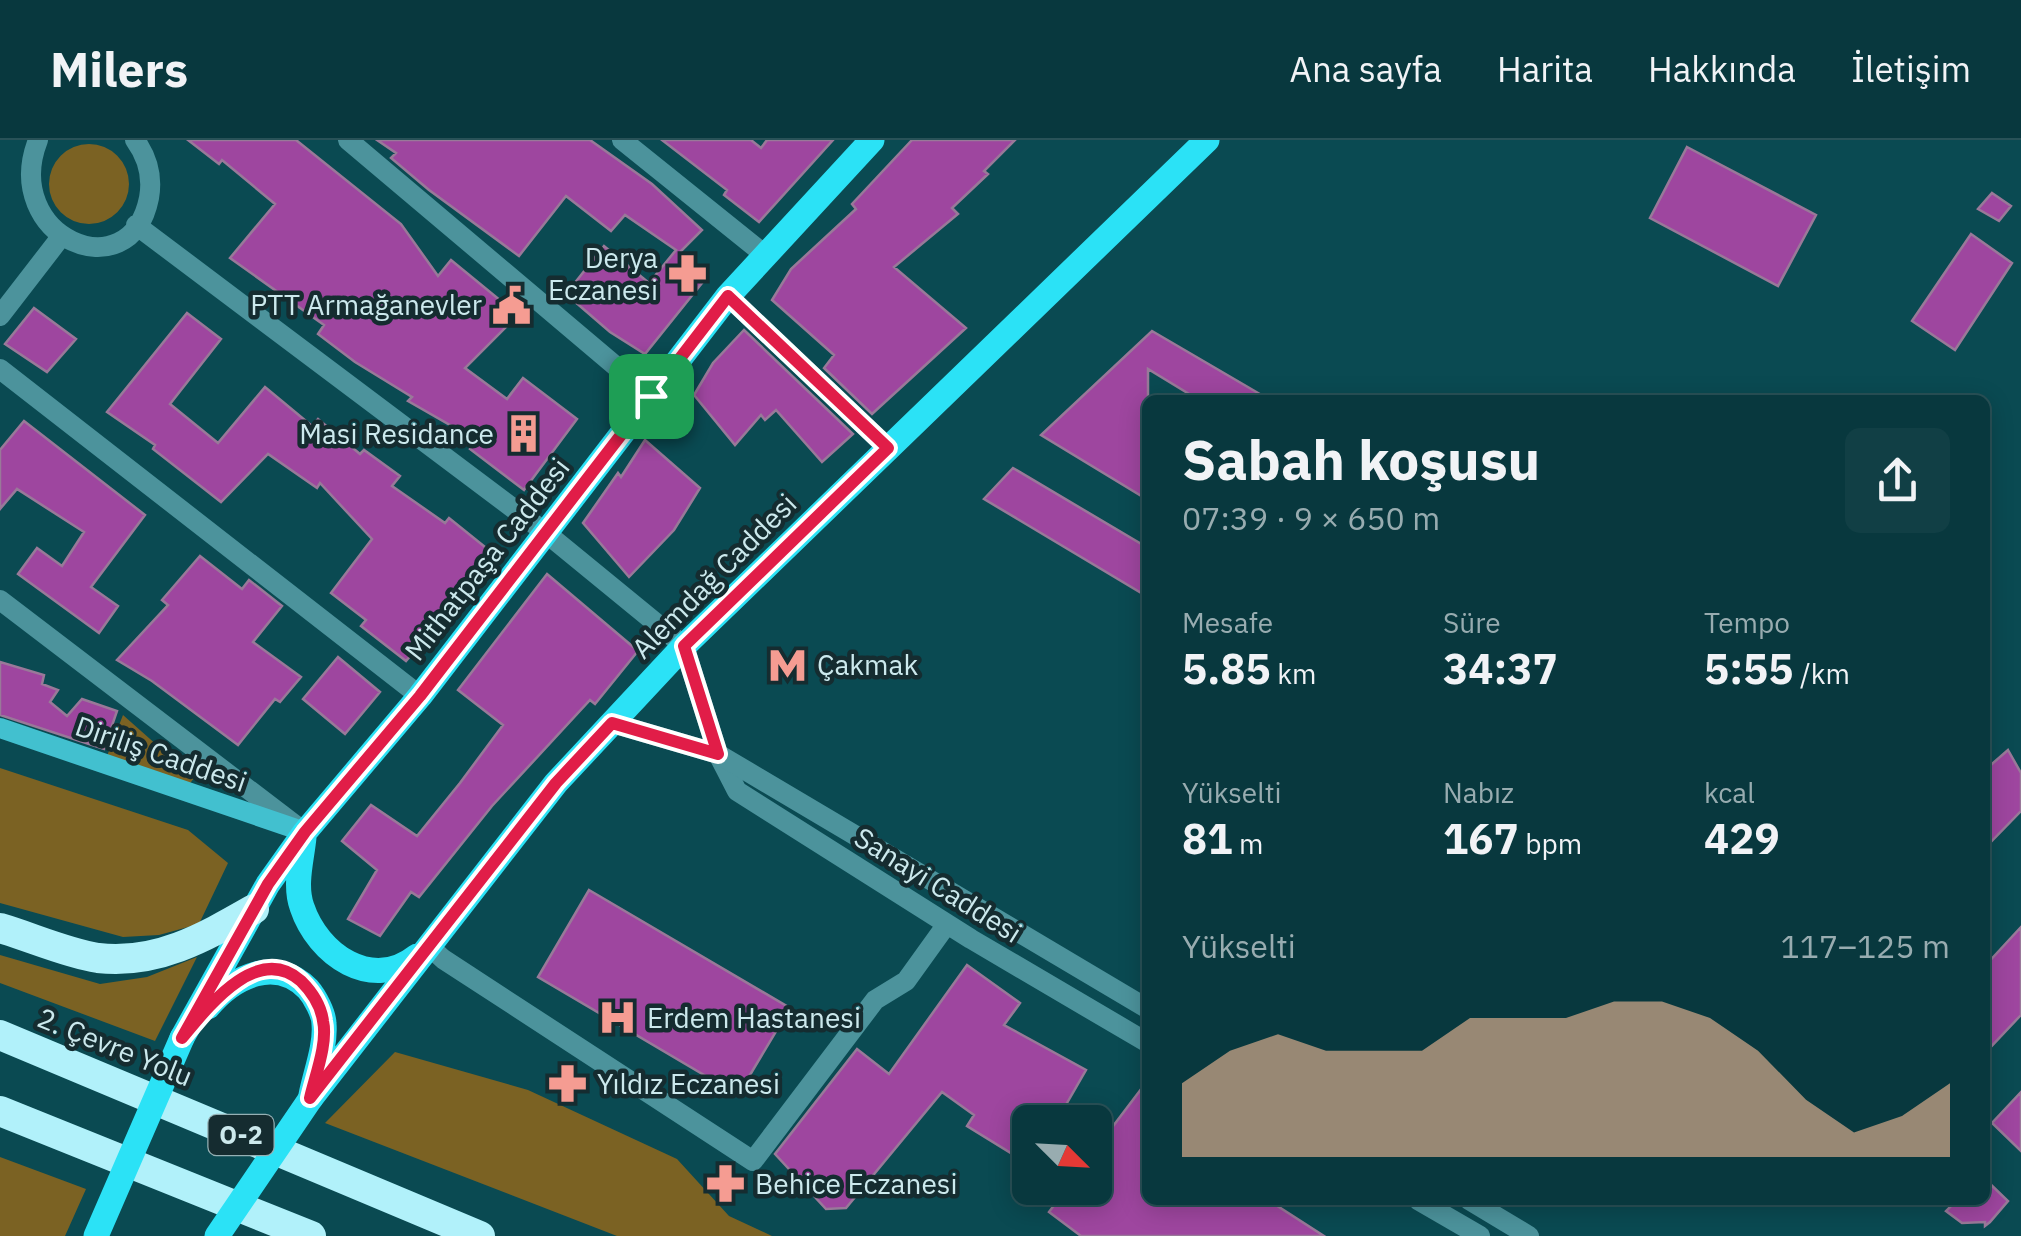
<!DOCTYPE html>
<html lang="tr">
<head>
<meta charset="utf-8">
<style>
  :root { --surface:#08383e; --page:#113f45; --text:#f1f3f6; --muted:#98acb0; --line:#295258; --accent:#d6ab8b }
  body { margin:0; font-family:"IBM Plex Sans",sans-serif; background:var(--page); color:var(--text); height:100vh; display:flex; flex-direction:column; font-size:38px; white-space:nowrap }
  * { box-sizing:border-box; margin:0 }
  p { font-size:32px; color:var(--muted) }
  .icon { flex:none; width:55px; height:55px; fill:none; stroke:currentColor; stroke-width:2; stroke-linecap:round; stroke-linejoin:round }
  .map { position:relative; flex:1; overflow:hidden }
  .details { position:absolute; left:1142px; top:255px; width:848px; height:810px; display:flex; flex-direction:column; background:var(--surface); border-radius:15px; box-shadow:0 5px 25px #0003,0 0 0 2px var(--line) }
  .details>* { flex:none }
  .needle { width:65px; rotate:114deg }
  .controls { position:absolute; left:1012px; top:965px; display:grid; gap:20px }
  .controls a { display:grid; place-items:center; width:100px; height:100px; border-radius:15px; background:var(--surface); box-shadow:0 5px 25px #0003,0 0 0 2px var(--line); font-size:50px }
  .pin { position:absolute; display:grid; place-items:center; width:85px; height:85px; color:#fff; margin:-42px; border-radius:20px; box-shadow:0 5px 15px #0006 }
  .round { display:grid; place-items:center; flex:none; width:105px; height:105px; border-radius:15px; background:var(--page) }
  .overview { display:flex; align-items:center; justify-content:space-between; height:170px; padding:0 40px }
  h1 { font-size:55px; font-weight:700; line-height:75px }
  .figures { display:grid; grid-template-columns:repeat(3,1fr); gap:15px; height:170px; padding:10px 40px }
  .figures div { display:grid; align-content:center }
  .figures b { font-size:42px; font-weight:700 }
  .figures small { font-size:28px; font-weight:400 }
  .figures p { font-size:28px }
  .chart { height:280px; padding:20px 40px }
  .chart p { display:flex; justify-content:space-between }
  .chart svg { width:100%; height:180px; margin-top:10px; fill:var(--accent); opacity:.7 }
  header { display:flex; align-items:center; gap:60px; box-sizing:border-box; height:140px; padding:0 50px; background:var(--surface); border-bottom:2px solid var(--line) }
  header strong { font-size:48px }
  nav { display:flex; gap:55px; margin-inline-start:auto; font-size:35px }
  .map>svg:first-child { display:block }
  .green { fill:#7b6223 }
  .building { fill:#9e469f; stroke:#997999; stroke-width:2.5 }
  .lines { fill:none; stroke-linecap:round; stroke-linejoin:round }
  .minor { stroke:#4c939c; stroke-width:20 }
  .tertiary { stroke:#4c939c; stroke-width:20 }
  .secondary { stroke:#42c0cf; stroke-width:20 }
  .primary { stroke:#2be2f6; stroke-width:25 }
  .motorway { stroke:#b1f1fa; stroke-width:30 }
  .primary-bridge { stroke:#2be2f6; stroke-width:25 }
  .route-casing { stroke:#fff; stroke-width:20 }
  .route { stroke:#e11d48; stroke-width:12 }
  .labels { text-anchor:middle; stroke-width:9; stroke-linejoin:round; paint-order:stroke }
  .shield { fill:#152c30; stroke:#95b0b4; stroke-width:2.5 }
  .shield-label { font-size:25px; font-weight:bold; fill:#cce9ed }
  .poi-label { font-size:28px; fill:#cce9ed; stroke:#152c30; text-anchor:start }
  .street-label { font-size:28px; fill:#cce9ed; stroke:#152c30 }
</style>
</head>
<body>
<header>
<strong>Milers</strong>
<nav><a>Ana sayfa</a><a>Harita</a><a>Hakkında</a><a>İletişim</a></nav>
</header>
<div class="map">
<svg width="2021" height="1096" viewBox="0 0 2021 1096">
  <rect width="100%" height="100%" fill="#0a4a52"/>
  <path class="green" d="M49 44a40 40 0 1 1 80 0a40 40 0 1 1-80 0Z
    M123 575 194 638 185 650 107 616Z
    M0 628 188 690 228 723 199 784 159 795 123 797 0 763Z
    M0 815 100 844 147 837 197 817 155 901 0 843Z
    M395 912 528 950 677 1019 729 1076 772 1096H617L325 983Z
    M0 1017 86 1049 65 1096H0Z"/>
  <path class="building" d="M188 0H296L401 84 438 136 451 120 518 175 465 228 507 259 523 238 577 279 524 350 470 309 476 300 408 261 412 257 355 222 318 194 324 185 230 118 275 64 222 20 219 24Z
    M377 0H590L652 44 702 90 681 111 706 138 645 214 610 192 566 154 604 106 649 143 676 110 625 75 611 91 566 56 519 116 429 50 391 18 396 13Z
    M662 0H751L761 8 767 0H833L759 82 724 55 727 50Z
    M912 0H1015L984 31 988 34 952 68 958 74 894 127 966 188 872 274 824 228 834 215 772 160 791 129 856 69 852 64Z
    M1687 7 1816 75 1778 146 1650 78Z
    M1992 53 2011 66 1999 81 1978 69Z
    M1971 94 2012 123 1955 210 1912 181Z
    M34 168 76 199 47 232 5 204Z
    M187 173 221 199 170 264 218 303 265 247 312 286 318 279 360 314 364 310 400 336 392 346 445 383 449 378 490 411 458 460 406 521 361 486 366 480 331 453 372 399 320 343 317 348 268 314 221 362 153 309 155 305 107 272Z
    M744 190 853 294 822 322 776 270 765 280 761 275 735 305 694 255 713 223Z
    M1152 191 1270 260H1199L1148 229V360L1041 295Z
    M24 281 145 375 91 447 118 466 99 493 18 434 37 408 62 426 84 392 17 349 0 369V310Z
    M645 300 700 348 674 390 629 437 583 383 618 333 621 337Z
    M1013 328 1148 408V457L984 359Z
    M200 416 242 449 249 440 282 466 253 502 301 537 280 562 275 559 238 605 152 541 117 520 168 465 162 460Z
    M547 434 638 511 595 564 590 560 492 666 419 757 411 752 380 796 348 779 377 730 342 701 371 665 417 696 460 643 503 585 458 550Z
    M338 517 380 552 345 594 303 559Z
    M0 522 44 535 42 544 58 550 50 562 67 576 82 559 117 571 104 609 0 575Z
    M2008 610 2021 633V671L1985 708V630Z
    M589 750 790 868 738 955 538 837Z
    M2021 787V875L1985 913V826Z
    M967 825 1020 863 1004 885 1086 930 1056 982H1030V1025L967 986 974 975 942 952 846 1068 826 1069 775 1014 857 909 889 934Z
    M1148 940V1060H1268L1324 1096H1081L1049 1072 1067 1048H1095V1010Z
    M2021 952V1011L1992 983Z
    M1985 1039 2008 1061 1990 1082 1985 1086V1082L1962 1083 1946 1071 1957 1060H1985Z"/>
  <g class="lines">
    <path class="minor" d="M38 0C0 97 130 153 149 58 153 36 148 18 135 0
      M348 0 651 256
      M622 0 765 115
      M136 85 546 393 684 506
      M728 156 888 308
      M0 176 57 102
      M0 229 420 556
      M0 460 299 688
      M718 614 737 651 971 799 1148 903
      M429 806 443 819 753 1021 875 860 906 841 947 784
      M1418 1060 1480 1096"/>
    <path class="tertiary" d="M684 506 718 614
      M612 583 718 614 1148 869
      M1469 1060 1529 1096"/>
    <path class="secondary" d="M0 588 305 692"/>
    <path class="primary" d="M304 697C302 719 294 745 302 767 318 815 372 852 417 816
      M208 867C234 836 276 816 308 849 315 857 324 874 324 884 326 906 315 934 311 955
      M182 898 268 744 305 692 420 556 728 156 872 0
      M311 958 556 643 684 506 1207 0"/>
    <path class="motorway" d="M0 788C31 797 66 813 98 818 157 825 205 797 254 769
      M0 895 480 1096
      M0 971 311 1096"/>
    <path class="primary-bridge" d="M96 1096 182 898
      M217 1096 311 958"/>
  </g>
  <g class="lines">
    <defs>
      <path id="route" d="M728 156 888 308 684 506 718 614 612 583 556 643 310 958C315 936 328 903 323 881 321 866 312 852 301 841 257 802 207 868 182 898L268 744 305 692 420 556Z"/>
    </defs>
    <use href="#route" class="route-casing"/>
    <use href="#route" class="route"/>
  </g>
  <defs>
    <symbol id="pharmacy-bare" viewBox="-9 -9 18 18"><path d="M-2-6h4v4h4v4h-4v4h-4v-4h-4v-4h4Z" fill="#f59c92" stroke="#152c30" stroke-width="2.5" paint-order="stroke"/></symbol>
    <symbol id="civic-bare" viewBox="-9 -9 18 18"><path d="M-.6-6.5H3V-4.5H.6V-3L4-1V1h2V6H-6V1h2V-1L-.6-3ZM-1.2 2.5V6h2.4V2.5Z" fill="#f59c92" stroke="#152c30" stroke-width="2.5" paint-order="stroke"/></symbol>
    <symbol id="building-bare" viewBox="-9 -9 18 18"><path d="M-4-6H4V6H1V3H-1V6H-4ZM-2.5-4.3h1.7v1.8h-1.7ZM.8-4.3h1.7v1.8H.8ZM-2.5-1h1.7V.8h-1.7ZM.8-1h1.7V.8H.8Z" fill="#f59c92" stroke="#152c30" stroke-width="2.5" paint-order="stroke"/></symbol>
    <symbol id="metro-bare" viewBox="-9 -9 18 18"><path d="M-5.5 5V-5H-3L0 0L3-5H5.5V5H3V-.5L0 4L-3-.5V5Z" fill="#f59c92" stroke="#152c30" stroke-width="2.5" paint-order="stroke"/></symbol>
    <symbol id="hospital-bare" viewBox="-9 -9 18 18"><path d="M-5-5h3v3.5h4V-5h3V5h-3V1.5h-4V5h-3Z" fill="#f59c92" stroke="#152c30" stroke-width="2.5" paint-order="stroke"/></symbol>
  </defs>
  <g fill-rule="evenodd">
    <use href="#pharmacy-bare" x="660" y="106" width="55" height="55"/>
    <use href="#civic-bare" x="484" y="138" width="55" height="55"/>
    <use href="#building-bare" x="496" y="266" width="55" height="55"/>
    <use href="#metro-bare" x="760" y="498" width="55" height="55"/>
    <use href="#hospital-bare" x="590" y="850" width="55" height="55"/>
    <use href="#pharmacy-bare" x="540" y="916" width="55" height="55"/>
    <use href="#pharmacy-bare" x="698" y="1016" width="55" height="55"/>
  </g>
  <g class="labels">
    <rect class="shield" x="208.5" y="975" width="65" height="40" rx="8"/>
    <g class="shield-label">
      <text x="241" y="1004">O-2</text>
    </g>
    <g class="poi-label">
      <text x="658" y="128" text-anchor="end">Derya<tspan x="658" dy="32">Eczanesi</tspan></text>
      <text x="482" y="175" text-anchor="end">PTT Armağanevler</text>
      <text x="494" y="304" text-anchor="end">Masi Residance</text>
      <text x="817" y="535">Çakmak</text>
      <text x="647" y="888">Erdem Hastanesi</text>
      <text x="597" y="954">Yıldız Eczanesi</text>
      <text x="755" y="1054">Behice Eczanesi</text>
    </g>
    <g class="street-label">
      <text transform="translate(487 419) rotate(-52)" y="10">Mithatpaşa Caddesi</text>
      <text transform="translate(714 436) rotate(-45)" y="10">Alemdağ Caddesi</text>
      <text transform="translate(161 614) rotate(19)" y="10">Diriliş Caddesi</text>
      <text transform="translate(938 745) rotate(32)" y="10">Sanayi Caddesi</text>
      <text transform="translate(115 907) rotate(22)" y="10">2. Çevre Yolu</text>
    </g>
  </g>
</svg>
<div class="controls">
<a><svg class="needle" viewBox="-14 -14 28 28"><path d="M0-13l5 13h-10z" fill="#e53935"/><path d="M0 13l5-13h-10z" fill="#98acb0"/></svg></a>
</div>
<div class="pin" style="left:651px;top:256px;background:#1e9e55"><svg class="icon" aria-label="arrive" viewBox="0 0 24 24"><path d="M6 21V4h12l-3 4 3 4H6"/></svg></div>
<section class="details">
<div class="overview"><div><h1>Sabah koşusu</h1><p>07:39 · 9 × 650 m</p></div><a class="round"><svg class="icon" aria-label="share" viewBox="0 0 24 24"><path d="M12 15V3M7 8l5-5 5 5M5 13v7h14v-7"/></svg></a></div>
<div class="figures">
<div><p>Mesafe</p><b>5.85<small> km</small></b></div>
<div><p>Süre</p><b>34:37</b></div>
<div><p>Tempo</p><b>5:55<small> /km</small></b></div>
</div>
<div class="figures">
<div><p>Yükselti</p><b>81<small> m</small></b></div>
<div><p>Nabız</p><b>167<small> bpm</small></b></div>
<div><p>kcal</p><b>429</b></div>
</div>
<div class="chart"><p><span>Yükselti</span>117–125 m</p>
<svg viewBox="0 0 160 44" preserveAspectRatio="none"><path d="M0 44V26L10 18L20 14L30 18L40 18L50 18L60 10L70 10L80 10L90 6L100 6L110 10L120 18L130 30L140 38L150 34L160 26V44z"/></svg>
</div>
</section>
</div>
</body>
</html>
